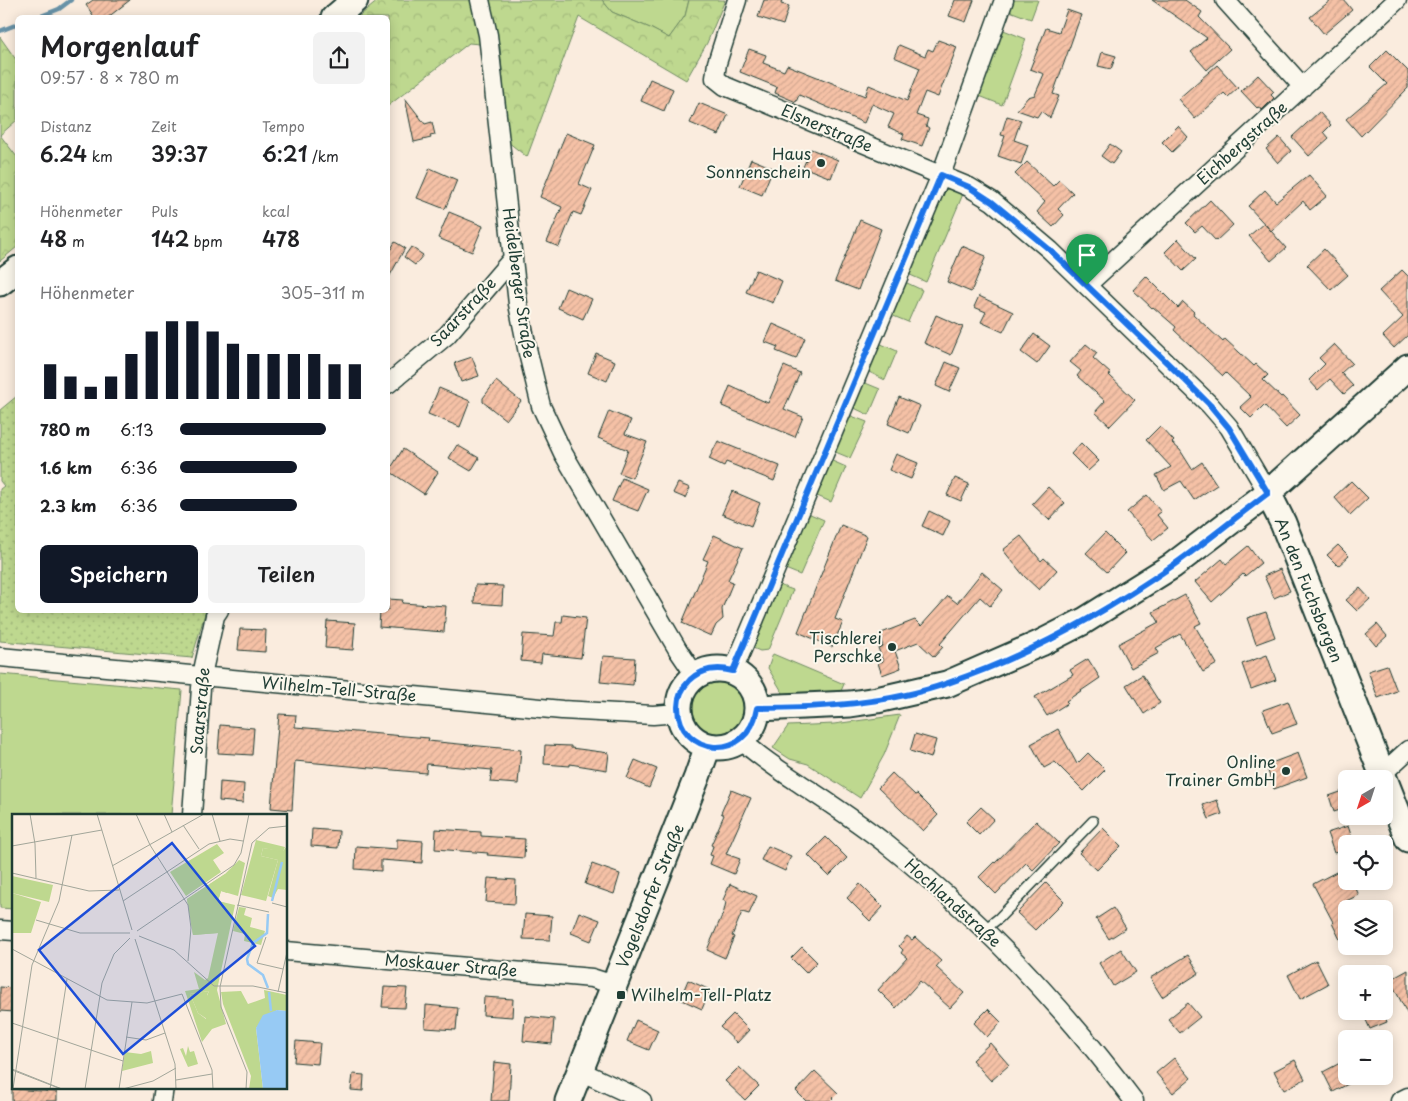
<!DOCTYPE html>
<html lang="de">
<head>
<meta charset="utf-8">
<style>
  :root { --surface:#fff; --page:#f2f2f2; --text:#202124; --muted:#757577; --accent:#111827 }
  body { margin:0; font-family:"Playpen Sans",sans-serif; background:var(--page); color:var(--text); height:100vh; display:flex; flex-direction:column; font-size:19px; white-space:nowrap }
  * { box-sizing:border-box; margin:0 }
  p { font-size:16px; color:var(--muted) }
  .icon { flex:none; width:28px; height:28px; fill:none; stroke:currentColor; stroke-width:2; stroke-linecap:round; stroke-linejoin:round }
  .map { position:relative; flex:1; overflow:hidden }
  .panel { position:absolute; left:15px; top:15px; width:375px; height:598px; display:flex; flex-direction:column; background:var(--surface); border-radius:8px; box-shadow:0 2px 12px #0003 }
  .panel>* { flex:none }
  .needle { width:32px; rotate:219deg }
  .buttons { position:absolute; left:1338px; top:770px; display:grid; gap:10px }
  .buttons a { display:grid; place-items:center; width:55px; height:55px; border-radius:8px; background:var(--surface); box-shadow:0 2px 12px #0003; font-size:25px }
  .pin { position:absolute; display:grid; place-items:center; width:42px; height:42px; color:#fff; margin:-51px -21px; border-radius:50% 50% 50% 0; rotate:-45deg; box-shadow:0 0 5px #0007 }
  .pin .icon { rotate:45deg }
  .round { display:grid; place-items:center; flex:none; width:52px; height:52px; border-radius:8px; background:var(--page) }
  .headline { display:flex; align-items:center; justify-content:space-between; height:85px; padding:0 25px }
  h1 { font-size:28px; font-weight:600; line-height:38px }
  .stats { display:grid; grid-template-columns:repeat(3,1fr); gap:8px; height:85px; padding:5px 25px }
  .stats div { display:grid; align-content:center }
  .stats b { font-size:21px; font-weight:600 }
  .stats small { font-size:14px; font-weight:400 }
  .stats p { font-size:14px }
  .chart { height:140px; padding:10px 25px }
  .chart p { display:flex; justify-content:space-between }
  .chart svg { width:100%; height:90px; margin-top:5px; stroke:var(--accent); stroke-width:6 }
  .button { display:flex; gap:10px; margin-top:auto; padding:10px 25px }
  .button a { flex:1; height:58px; border-radius:8px; background:var(--accent); color:#fff; font-size:20px; font-weight:600; line-height:58px; text-align:center }
  .button a+a { background:var(--page); color:var(--text) }
  ul { padding:0 25px; list-style:none; font-size:16px }
  li { display:grid; grid-template-columns:80px 60px 1fr; align-items:center; height:38px }
  li i { height:12px; border-radius:6px; background:var(--accent) }
  .map>svg:first-child { display:block }
  .green { fill:#bed88f; stroke:#6e8a62 }
  .forest { fill:url(#forest-crowns); stroke:#6e8a62 }
  .garden { fill:url(#garden-dots); stroke:#6e8a62 }
  .lines { fill:none; stroke-linecap:round; stroke-linejoin:round }
  .stream { stroke:#6792a7; stroke-width:4.5 }
  .building { fill:url(#building-hatch); stroke:#1f3d34 }
  .lane-casing { stroke:#1f3d34; stroke-width:12 }
  .street-casing { stroke:#1f3d34; stroke-width:21 }
  .secondary-casing { stroke:#1f3d34; stroke-width:29 }
  .lane { stroke:#fbf7ec; stroke-width:9 }
  .street { stroke:#fbf7ec; stroke-width:18 }
  .secondary { stroke:#fbf7ec; stroke-width:25 }
  .route-casing { stroke:#fff; stroke-width:10 }
  .route { stroke:#1a73e8; stroke-width:6 }
  .poi-dot { fill:#1f3d34; stroke:#fbf7ec; stroke-width:2 }
  .labels { text-anchor:middle; stroke-width:4; stroke-linejoin:round; paint-order:stroke }
  .street-label { font-size:16px; fill:#1f3d34; stroke:#fbf7ec }
  .poi-label { font-size:16px; fill:#1f3d34; stroke:#fbf7ec; text-anchor:end }
  .inset-river { fill:none; stroke:#97caf4; stroke-width:2.5 }
  .inset-road { fill:none; stroke:#a2a69a; stroke-width:1 }
  .view { fill:#1d4ed8; fill-opacity:0.15; stroke:#1d4ed8; stroke-width:2.5 }
  .inset-edge { fill:none; stroke:#1f3d34; stroke-width:2.5 }
</style>
</head>
<body>
<div class="map">
<svg width="1408" height="1101" viewBox="0 0 1408 1101">
  <defs>
    <pattern id="forest-crowns" width="20" height="18" patternUnits="userSpaceOnUse" patternTransform="scale(1.25)"><rect width="20" height="18" fill="#bed88f"/><path d="M2 6a3 3 0 1 1 6 0M12 15a3 3 0 1 1 6 0" fill="none" stroke="#a3ba7c"/></pattern>
    <pattern id="garden-dots" width="8" height="8" patternUnits="userSpaceOnUse" patternTransform="scale(1.25)"><rect width="8" height="8" fill="#bed88f"/><path d="M2 2h.1M6 6h.1" fill="none" stroke="#a3ba7c" stroke-width="1.8" stroke-linecap="round"/></pattern>
    <pattern id="building-hatch" width="6" height="6" patternUnits="userSpaceOnUse" patternTransform="scale(1.25)"><rect width="6" height="6" fill="#f5c1a6"/><path d="M-1 1l2-2M0 6l6-6M5 7l2-2" fill="none" stroke="#d2a790"/></pattern>
  </defs>
  <rect width="100%" height="100%" fill="#faecde"/>
  <filter id="ink" filterUnits="userSpaceOnUse"><feTurbulence type="fractalNoise" baseFrequency=".02" numOctaves="2"/><feDisplacementMap in="SourceGraphic" scale="10" xChannelSelector="R" yChannelSelector="G"/><feConvolveMatrix kernelMatrix="1 2 1 2 8 2 1 2 1" color-interpolation-filters="sRGB"/></filter>
  <g filter="url(#ink)">
    <path class="green" d="M602 0H689L685 16 669 38 650 28 612 12Z
      M1011 0H1038L1031 19 1007 10Z
      M1001 29 1026 39 1002 105 977 95Z
      M947 189H952L963 194 926 282 908 274 944 192Z
      M905 282 922 290 908 322 891 315Z
      M879 343 897 351 885 380 867 371Z
      M863 382 880 389 869 415 852 407Z
      M849 415 867 422 850 458 833 451Z
      M830 460 846 467 831 502 815 495Z
      M808 513 824 520 800 575 783 568Z
      M779 585 793 590 768 650 760 651 753 648Z
      M773 654 844 684 841 691 843 694 784 695 768 668Z
      M0 674 182 690 171 815H14V909L0 908Z
      M688 707a30 30 0 1 1 60 0a30 30 0 1 1-60 0Z
      M900 715 884 755 860 798 808 764 790 759 773 748 788 726 834 724Z"/>
    <path class="forest" d="M379 0H602L612 12 650 28 669 38 685 16 689 0H725L707 43 686 80 579 17 527 157 508 142 500 46 469 43 388 106V18H357Z
      M0 37 17 61V120L0 135 17 157V247L0 261Z"/>
    <path class="garden" d="M17 396 18 610H206L192 658 0 641V489L4 486 0 481V410Z"/>
    <g class="lines">
      <path class="stream" d="M36 18 59 9 71 0
        M0 31 18 24"/>
    </g>
    <path class="building" d="M93 0H130L107 18H95L86 5Z
      M764 0H782L781 4 789 6 783 25 758 17Z
      M955 0H974L966 22 949 16Z
      M1152 0H1185L1202 12 1199 17 1230 49 1207 70 1191 52 1207 38Z
      M1331 0H1344L1352 10 1324 34 1310 17Z
      M1067 10 1081 15 1053 94 1059 96 1050 118 1041 111 1037 117 1017 110 1028 97 1035 95 1044 74 1030 69 1046 28 1059 32Z
      M938 40 957 47 938 97 925 92 916 115 928 119 926 126 929 128 922 146 902 139 904 134 888 127 894 114 872 104 864 123 799 95 796 102 775 93 777 87 740 72 749 49 766 55 763 63 784 71 787 65 865 96 869 85 907 101 920 68 894 57 899 45 925 56 928 49 933 51Z
      M1387 50 1408 71V88L1361 136 1346 119 1387 84 1370 67Z
      M1102 52 1116 56 1111 69 1098 66Z
      M1217 65 1238 88 1228 97 1224 93 1195 119 1178 99Z
      M1258 75 1274 92 1271 95 1274 98 1262 110 1258 107 1257 108 1241 91Z
      M650 79 673 89 664 111 641 101Z
      M405 98 425 124 432 122 435 135 430 136 431 138 414 142Z
      M699 103 728 115 719 135 690 123Z
      M1319 112 1331 125 1324 132 1329 138 1309 156 1292 137Z
      M1007 116 1021 120 1014 140 1028 145 1021 164 998 156 1005 136 1001 135Z
      M1178 126 1188 137 1172 152 1162 142Z
      M566 133 595 145 579 184 592 190 581 215 573 212 559 247 547 242 562 207 540 197Z
      M1279 137 1291 151 1278 163 1266 149Z
      M1110 144 1121 152 1112 164 1101 156Z
      M811 149 838 160 831 178 803 167Z
      M751 159 773 168 762 195 740 186Z
      M1027 162 1053 186 1059 180 1073 193 1058 209 1064 215 1053 227 1037 212 1045 202 1015 174Z
      M430 168 457 180 445 209 417 198Z
      M1309 175 1327 196 1310 210 1303 201 1271 231 1248 206 1265 190 1276 202Z
      M1210 200 1233 225 1216 241 1202 226 1195 232 1186 223Z
      M449 212 483 226 472 252 438 238Z
      M860 220 881 229 858 290 835 281Z
      M1264 223 1286 248 1271 261 1249 236Z
      M1178 239 1196 259 1183 271 1165 252Z
      M395 242 405 248 388 279V254Z
      M962 246 986 256 971 292 947 282Z
      M411 247 423 255 415 265 404 257Z
      M1324 249 1348 275 1331 290 1307 265Z
      M756 270 782 281 773 303 746 292Z
      M1402 270 1408 276V335L1394 348 1383 336 1403 317 1379 291Z
      M1146 276 1178 308 1183 302 1194 312 1193 314 1223 342 1225 339 1254 366 1256 364 1268 375 1263 380 1281 397 1282 396 1300 415 1286 428 1264 405 1251 418 1240 407 1251 397 1226 373 1223 376 1174 330 1176 327 1153 307 1152 308 1133 290Z
      M566 288 592 299 583 319 558 308Z
      M979 296 1013 312 1003 332 981 322 986 312 974 307Z
      M936 315 963 327 951 355 924 343Z
      M773 324 805 338 796 359 776 351 778 347 765 342Z
      M1034 334 1050 346 1037 364 1021 352Z
      M1086 344 1097 353 1093 358 1111 374 1109 375 1135 400 1110 426 1095 412 1105 401 1077 376 1081 371 1070 362Z
      M1334 344 1352 363 1341 373 1353 386 1344 394 1330 379 1318 390 1309 380 1325 364 1319 358Z
      M596 353 615 361 607 381 588 373Z
      M472 357 479 376 461 382 454 363Z
      M946 362 960 368 949 392 936 386Z
      M784 366 800 373 784 409 803 417 795 437 722 406 730 386 768 403Z
      M496 381 521 401 506 420 483 402V398Z
      M439 388 470 401 460 427 428 414Z
      M899 397 920 406 909 433 888 424Z
      M609 411 631 420 625 434 647 442 632 478 619 473 628 450 598 438Z
      M1160 426 1174 441 1172 443 1180 450 1192 469 1202 462 1217 485 1194 500 1181 481 1164 490 1156 475 1171 467 1146 440Z
      M718 441 780 466 774 481 726 462 724 466 709 459Z
      M1081 443 1099 461 1088 471 1071 454Z
      M457 445 479 458 471 471 449 458Z
      M403 449 438 472 424 494 389 471Z
      M896 454 918 463 911 479 889 470Z
      M622 478 648 489 638 511 612 501Z
      M955 478 969 484 961 501 947 495Z
      M1351 481 1368 498 1350 515 1334 497Z
      M678 483 690 488 685 498 673 493Z
      M1048 487 1065 503 1049 520 1032 504Z
      M732 491 760 503 751 526 722 514Z
      M1147 495 1161 512 1157 515 1168 528 1153 540 1127 512Z
      M929 511 950 521 943 536 922 526Z
      M841 525 867 536 835 619 843 622 832 647 798 632Z
      M1105 533 1125 553 1107 572 1086 553Z
      M714 535 743 548 728 580 733 582 722 609 723 619 716 625 711 636 682 623 708 561 703 559Z
      M1021 536 1041 561 1044 558 1057 570 1039 590 1024 576 1003 550Z
      M1338 545 1349 556 1338 566 1327 555Z
      M1248 546 1261 563 1245 576 1243 574 1212 602 1195 582 1222 559 1226 564Z
      M1280 569 1290 591 1274 598 1264 576Z
      M982 572 1003 590 990 606 980 597 940 644 943 647 934 657 918 642 895 651 901 668 882 675 878 663 883 661 878 648 883 646 879 634 915 620 921 626 948 596 957 603Z
      M475 585 503 586 502 605 474 603Z
      M1360 588 1370 599 1357 611 1346 600Z
      M1185 595 1201 623 1195 626 1217 664 1203 672 1180 634 1156 648 1159 653 1131 668 1118 644 1159 622 1153 612Z
      M388 599 403 600 402 603 446 606 444 632 379 627 380 610H388Z
      M1266 612 1275 637 1256 644 1247 618Z
      M563 615 586 618 581 658 542 654 541 663 521 661 523 634 554 636 556 622H562Z
      M327 621 355 623 353 650 325 648Z
      M1377 624 1387 636 1376 646 1366 634Z
      M240 629 266 630 265 652 238 650Z
      M1267 655 1276 680 1251 689 1242 664Z
      M603 656 635 658 633 685 600 682Z
      M1088 659 1100 678 1066 701 1068 703 1047 716 1035 697 1073 675 1070 670Z
      M1387 665 1397 691 1378 698 1368 671Z
      M1142 675 1160 703 1144 714 1126 685Z
      M1288 701 1297 724 1272 733 1263 710Z
      M279 714 296 715 295 727 429 738 428 741 521 750 518 784 490 782 492 770 427 764 426 773 295 761 292 810 271 808Z
      M220 725 254 728 252 755 218 753Z
      M1058 729 1077 764 1088 753 1105 770 1084 791 1055 762 1044 768 1031 744Z
      M915 734 936 740 931 758 910 751Z
      M545 745 571 746V748L609 753 607 770 570 764V766L544 764Z
      M1298 753 1307 777 1274 789 1266 765Z
      M635 760 657 769 649 788 627 778Z
      M892 773 915 795 917 794 938 815 923 831 878 788Z
      M220 782 244 784 243 803 219 801Z
      M731 790 751 798 726 854 740 859 734 874 710 864 713 856 710 855 713 846 711 845 724 815 721 813Z
      M1346 790V808L1334 812 1329 796Z
      M1217 800 1222 814 1209 819 1203 805Z
      M981 807 994 819 979 835 966 822Z
      M1036 821 1059 843 1033 870 1026 863 996 894 979 877 994 862 995 863Z
      M1348 826 1354 844H1346V849L1334 853 1327 833Z
      M1103 828 1121 846 1097 870 1079 853Z
      M312 829 339 831 338 848 311 846Z
      M436 829 481 832V836L525 839 524 858 487 855 488 853 435 849Z
      M826 837 847 858 829 876 808 855Z
      M397 839 423 841 422 863 381 860V871L355 869 356 846 397 849Z
      M768 846 791 856 785 871 761 860Z
      M592 864 620 874 614 894 585 884Z
      M1346 867V881H1352L1359 895 1346 901V952L1332 923 1333 922 1313 884Z
      M488 878 516 880 515 904 486 902Z
      M1046 883 1064 901 1035 930 1017 913Z
      M730 884 757 896 749 914 742 912 732 936 734 937 725 958 707 950 724 911 726 902 723 900Z
      M860 884 883 907 870 921 847 898Z
      M1113 908 1126 928 1109 939 1096 919Z
      M579 912 600 920 591 941 571 933Z
      M525 914 552 916 550 940 523 939Z
      M907 936 912 940 915 937 941 961 936 967 964 993 950 1008 920 981 896 1008 878 990 907 958 901 953 903 950 899 946Z
      M802 947 817 962 806 973 791 958Z
      M1121 949 1136 972 1113 986 1099 963Z
      M1188 955 1199 973 1162 997 1150 978Z
      M1316 960 1328 984 1300 999 1288 975Z
      M1408 970V1015L1390 980Z
      M688 980 710 990 702 1009 680 999Z
      M0 987 14 988V1012L0 1011Z
      M384 987 407 988 405 1008 382 1007Z
      M484 997 513 999 512 1017 483 1015Z
      M1188 1003 1200 1017 1180 1033 1168 1019Z
      M426 1005 458 1008 456 1030 425 1028Z
      M988 1009 1001 1022 987 1037 974 1023Z
      M1362 1011H1383L1387 1022 1370 1029Z
      M733 1014 749 1030 737 1043 720 1027Z
      M525 1016 554 1019 552 1044 523 1041Z
      M636 1020 658 1030 649 1050 627 1041Z
      M296 1041 320 1043 318 1064 294 1062Z
      M990 1043 1009 1065 991 1081 972 1060Z
      M1174 1058 1191 1078 1173 1093 1156 1073Z
      M1295 1060 1305 1079 1284 1090 1274 1071Z
      M494 1062 511 1064 509 1101H491Z
      M1340 1063 1350 1083 1333 1092 1323 1072Z
      M739 1067 759 1086 745 1100 725 1081Z
      M815 1071 838 1093 830 1101H806L796 1091Z
      M353 1074 364 1075 363 1091 351 1090Z
      M12 1089 57 1092V1101H12Z"/>
    <g class="lines">
      <defs>
        <path id="lane" d="M985 929 999 918 1093 821"/>
        <path id="street" d="M480 0 488 35 518 304 528 353 541 406 563 453 678 650 695 675
          M737 0 717 63 715 78 725 86 969 187 992 201 1050 250 1210 405 1229 427 1268 493
          M1225 0 1303 87
          M1087 285 1397 0
          M388 384 447 335 513 258
          M0 657 562 710 653 715 678 713
          M733 671 941 175 1004 0
          M741 740C759 757 781 771 802 785 832 805 863 825 891 848 983 921 1064 1007 1134 1101
          M1383 773 1408 750
          M192 815 201 688 204 666 215 616 219 610
          M0 930 14 931
          M286 951 592 978 614 985
          M580 1071 634 1096 642 1101
          M162 1101 164 1087
          M1400 1101 1408 1097"/>
        <path id="secondary" d="M334 18 355 0
          M0 283 18 269
          M1268 493 1283 523 1408 839
          M679 708a39 39 0 1 1 78 0a39 39 0 1 1-78 0Z
          M757 708 850 704 877 700 947 684 1041 643 1084 621 1172 566 1268 493 1408 367
          M568 1101 697 777 708 746"/>
      </defs>
      <use href="#lane" class="lane-casing"/>
      <use href="#street" class="street-casing"/>
      <use href="#secondary" class="secondary-casing"/>
      <use href="#lane" class="lane"/>
      <use href="#street" class="street"/>
      <use href="#secondary" class="secondary"/>
    </g>
  </g>
  <g class="lines" filter="url(#ink)">
    <defs>
      <path id="route" d="M941 175 969 187 992 202 1050 250 1184 379 1210 405 1229 428 1268 493C1236 517 1205 543 1172 566 1104 613 1025 657 948 683 889 704 819 708 757 708 748 765 678 755 678 707 678 697 683 687 690 680 703 668 717 667 733 671Z"/>
    </defs>
    <use href="#route" class="route-casing"/>
    <use href="#route" class="route"/>
  </g>
  <g class="poi-dot">
    <circle cx="821" cy="163" r="5"/>
    <circle cx="892" cy="647" r="5"/>
    <circle cx="1286" cy="771" r="5"/>
    <rect x="616" y="990" width="10" height="10" rx="2.5"/>
  </g>
  <g class="labels">
    <g class="street-label">
      <text transform="translate(827 128) rotate(23)" y="6">Elsnerstraße</text>
      <text transform="translate(1242 143) rotate(-42)" y="6">Eichbergstraße</text>
      <text transform="translate(519 283) rotate(82)" y="6">Heidelberger Straße</text>
      <text transform="translate(463 312) rotate(-47)" y="6">Saarstraße</text>
      <text transform="translate(1309 590) rotate(68)" y="6">An den Fuchsbergen</text>
      <text transform="translate(339 689) rotate(5)" y="6">Wilhelm-Tell-Straße</text>
      <text transform="translate(200 711) rotate(-85)" y="6">Saarstraße</text>
      <text transform="translate(650 896) rotate(-68)" y="6">Vogelsdorfer Straße</text>
      <text transform="translate(953 903) rotate(42)" y="6">Hochlandstraße</text>
      <text transform="translate(451 965) rotate(5)" y="6">Moskauer Straße</text>
    </g>
    <g class="poi-label">
      <text x="811" y="160">Haus<tspan x="811" dy="18">Sonnenschein</tspan></text>
      <text x="882" y="644">Tischlerei<tspan x="882" dy="18">Perschke</tspan></text>
      <text x="1276" y="768">Online<tspan x="1276" dy="18">Trainer GmbH</tspan></text>
      <text x="631" y="1001" text-anchor="start">Wilhelm-Tell-Platz</text>
    </g>
  </g>
  <g transform="translate(12 814)">
    <rect width="275" height="275" fill="#faecde"/>
    <path d="M205 30 212 39 201 46 209 58 174 82 158 58ZM0 79 29 88 19 119H0ZM197 177 195 181V205L186 199 178 180ZM176 232 178 238 182 237 186 250 176 253 168 235 171 234 174 242ZM139 237 141 249 110 257 113 238 129 240Z" fill="#bed88f"/>
    <path d="M275 32V76L266 75 261 84 256 82 266 46 249 42 251 34 271 37ZM227 46 233 49 226 82 209 77 206 87 223 91 205 176 214 210 200 215 190 228 173 177 187 175 182 158 193 166 196 164 206 119 181 121 175 85 213 60ZM197 177 194 184V205L186 199 178 180ZM0 62 41 71 37 88 0 79ZM227 93 234 94 232 101 240 104 238 113 253 117 249 131 232 127 233 120 221 117ZM252 176 275 181V197L265 196 244 214 251 275H237L239 262 211 190 209 178 229 177 236 190 253 184Z" fill="#bed88f" fill-rule="evenodd"/>
    <path d="M244 26 273 33 271 38 251 34 249 42 266 46 254 87 229 81ZM213 60 218 67 215 79 209 77 206 87 213 89 207 119 181 121 175 85Z" fill="#bed88f"/>
    <path d="M265 196 275 197V275H251L244 214 251 201Z" fill="#97caf4"/>
    <path class="inset-river" d="M260 87 270 48M256 174 251 161 236 150 235 145 241 129 255 119 256 100M257 178 259 197"/>
    <path class="inset-road" d="M18 0 23 30 24 64M85 0 120 116M124 0 138 31 176 91 179 114 176 147M152 0 160 18M200 0 208 27M171 11 187 35M0 32 90 16M100 52 192 0M0 59 77 77 107 76M111 87 197 30 218 25 231 27M260 89 275 93M225 91 257 98M24 106 68 119H118M125 117 222 51 229 39 237 0M127 122 162 136 202 172H241L275 179M254 123 245 149 271 155M123 125 163 250 164 275M0 135 95 186 135 189 170 180 200 256 201 275M266 178 275 138M0 209 111 247M114 223 134 226 153 219M0 255 50 275M0 256 49 275M164 266 200 260M1 275 20 151 47 87 60 21M38 275 55 165M73 275 90 169 102 140 118 124M107 275 120 188M111 275 141 267 164 254M234 275 235 258 209 193 208 173 240 29 257 14 275 12"/>
    <path class="view" d="M160 29 243 132 111 240 27 136Z"/>
    <rect width="275" height="275" class="inset-edge"/>
  </g>
</svg>
<div class="buttons">
<a><svg class="needle" viewBox="-14 -14 28 28"><path d="M0-13l5 13h-10z" fill="#e53935"/><path d="M0 13l5-13h-10z" fill="#757577"/></svg></a>
<a><svg class="icon" aria-label="locate" viewBox="0 0 24 24"><circle cx="12" cy="12" r="6"/><path d="M12 2v4M12 18v4M2 12h4M18 12h4"/></svg></a>
<a><svg class="icon" aria-label="layers" viewBox="0 0 24 24"><path d="M12 4l9 5-9 5-9-5zM3 14l9 5 9-5"/></svg></a>
<a>+</a>
<a>−</a>
</div>
<div class="pin" style="left:1087px;top:285px;background:#1e9e55"><svg class="icon" aria-label="arrive" viewBox="0 0 24 24"><path d="M6 21V4h12l-3 4 3 4H6"/></svg></div>
<section class="panel">
<div class="headline"><div><h1>Morgenlauf</h1><p>09:57 · 8 × 780 m</p></div><a class="round"><svg class="icon" aria-label="share" viewBox="0 0 24 24"><path d="M12 15V3M7 8l5-5 5 5M5 13v7h14v-7"/></svg></a></div>
<div class="stats">
<div><p>Distanz</p><b>6.24<small> km</small></b></div>
<div><p>Zeit</p><b>39:37</b></div>
<div><p>Tempo</p><b>6:21<small> /km</small></b></div>
</div>
<div class="stats">
<div><p>Höhenmeter</p><b>48<small> m</small></b></div>
<div><p>Puls</p><b>142<small> bpm</small></b></div>
<div><p>kcal</p><b>478</b></div>
</div>
<div class="chart"><p><span>Höhenmeter</span>305–311 m</p>
<svg viewBox="0 0 160 44" preserveAspectRatio="none"><path d="M5 44V27M15 44V33M25 44V38M35 44V33M45 44V22M55 44V11M65 44V6M75 44V6M85 44V11M95 44V17M105 44V22M115 44V22M125 44V22M135 44V22M145 44V27M155 44V27"/></svg>
</div>
<ul>
<li><b>780 m</b>6:13<i style="width:79%"></i></li>
<li><b>1.6 km</b>6:36<i style="width:63%"></i></li>
<li><b>2.3 km</b>6:36<i style="width:63%"></i></li>
</ul>
<div class="button"><a>Speichern</a><a>Teilen</a></div>
</section>
</div>
</body>
</html>
